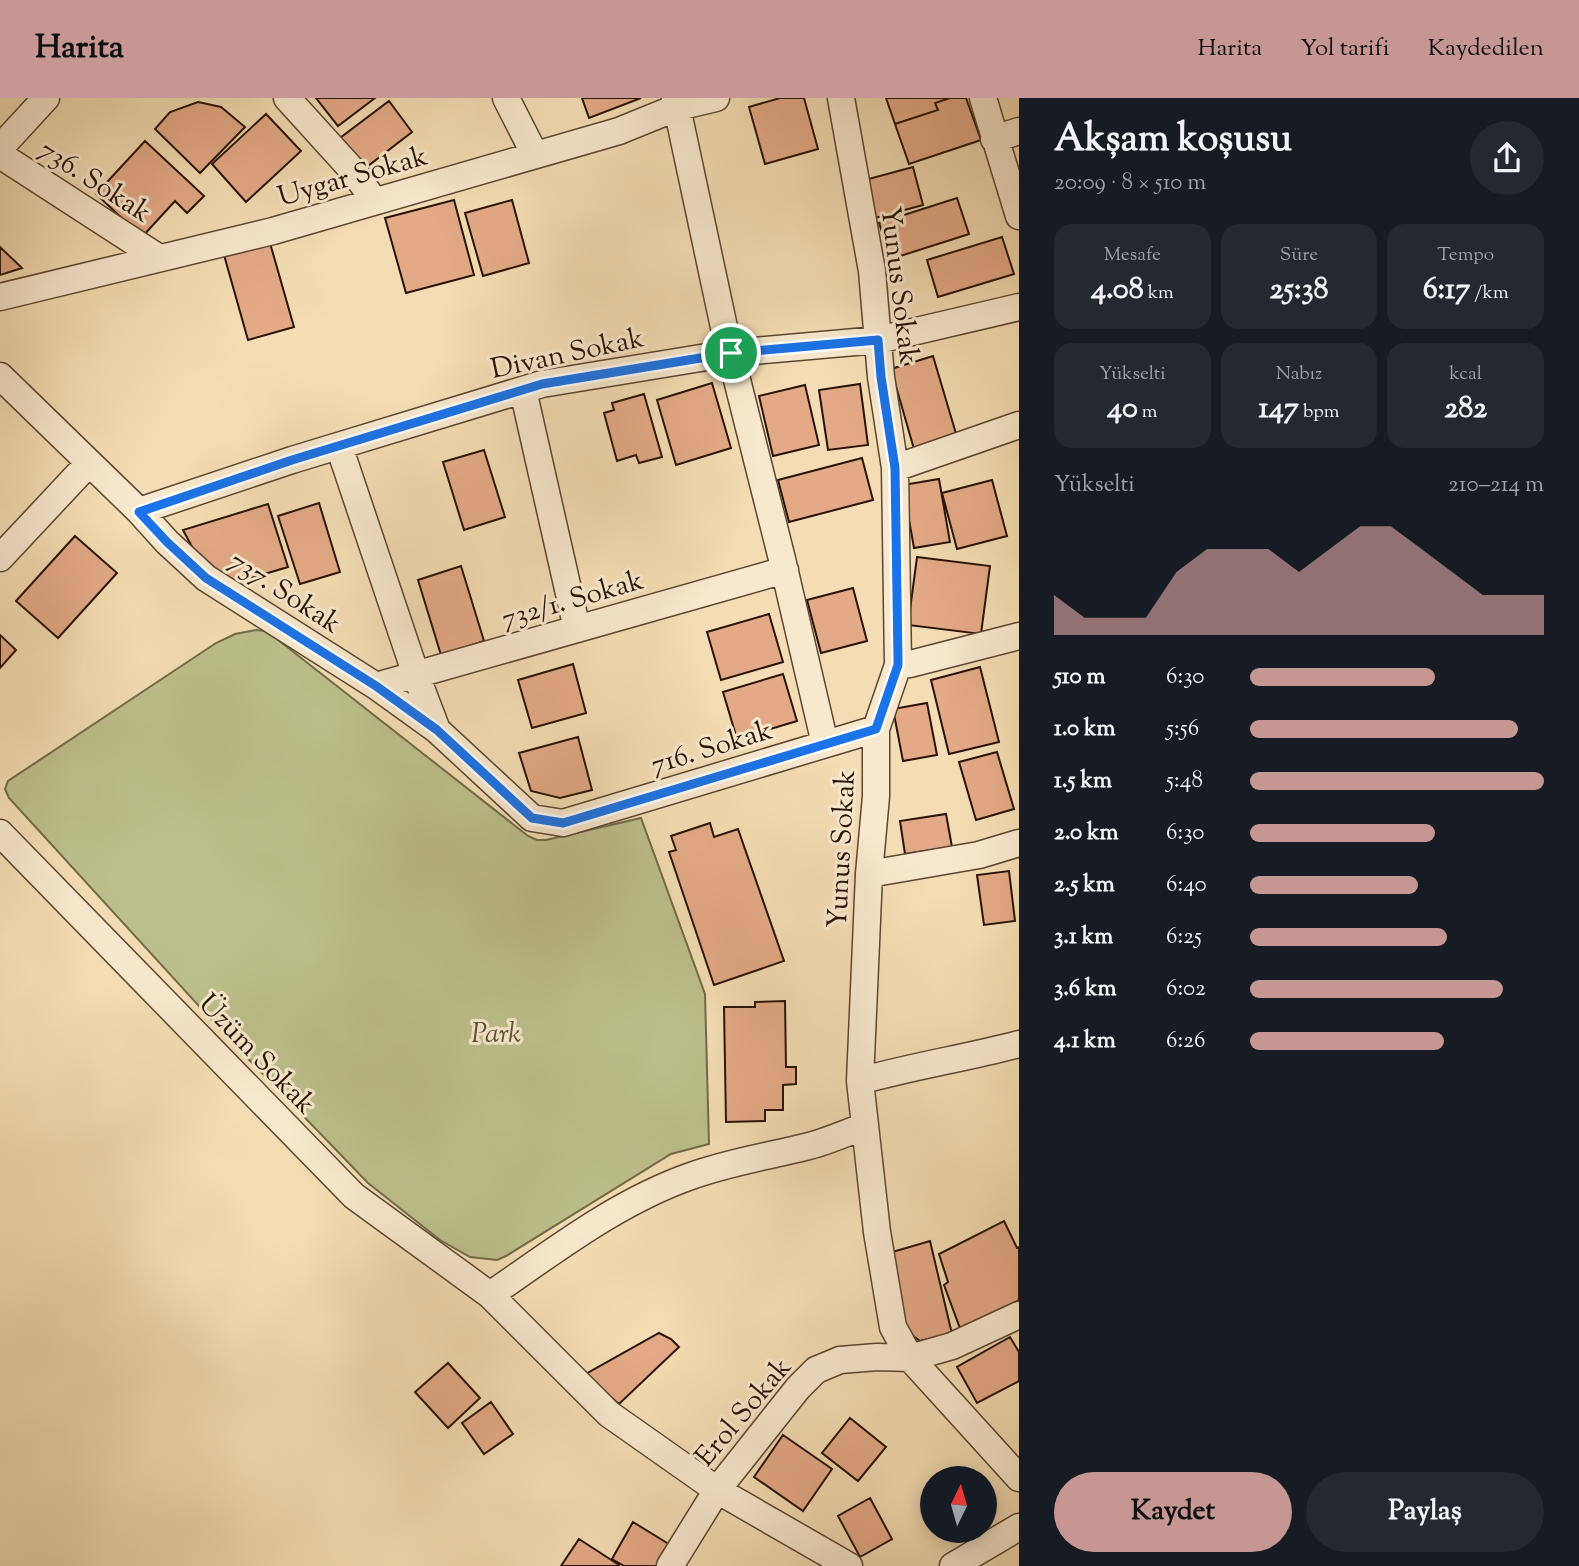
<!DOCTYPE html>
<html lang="tr">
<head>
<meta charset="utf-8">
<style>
  :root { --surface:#171b24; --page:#242831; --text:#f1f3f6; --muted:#9ea1a6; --accent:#c59692 }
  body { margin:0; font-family:"Sorts Mill Goudy",serif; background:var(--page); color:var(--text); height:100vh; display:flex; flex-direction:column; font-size:26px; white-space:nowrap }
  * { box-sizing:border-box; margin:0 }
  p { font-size:23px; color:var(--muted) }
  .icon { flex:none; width:38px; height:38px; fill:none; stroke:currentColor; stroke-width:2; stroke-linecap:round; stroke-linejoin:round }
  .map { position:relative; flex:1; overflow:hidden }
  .side { display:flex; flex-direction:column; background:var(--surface); width:560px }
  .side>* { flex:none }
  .needle { width:46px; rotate:5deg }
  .buttons { position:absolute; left:920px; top:1368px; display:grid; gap:14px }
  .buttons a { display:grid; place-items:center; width:77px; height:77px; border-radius:50%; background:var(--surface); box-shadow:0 4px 18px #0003; font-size:35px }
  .pin { position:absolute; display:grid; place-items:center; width:60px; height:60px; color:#fff; margin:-30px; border:4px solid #fff; border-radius:50%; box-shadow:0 2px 7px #0007 }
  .round { display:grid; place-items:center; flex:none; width:74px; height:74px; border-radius:37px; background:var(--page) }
  .head { display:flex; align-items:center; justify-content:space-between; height:119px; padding:0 35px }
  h1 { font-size:38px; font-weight:700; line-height:52px }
  .figures { display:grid; grid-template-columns:repeat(3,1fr); gap:10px; height:119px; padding:7px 35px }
  .figures div { display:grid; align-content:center; border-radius:18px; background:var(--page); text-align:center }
  .figures b { font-size:30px; font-weight:700 }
  .figures small { font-size:19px; font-weight:400 }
  .figures p { font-size:19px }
  .chart { height:196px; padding:14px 35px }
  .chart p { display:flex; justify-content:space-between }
  .chart svg { width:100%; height:126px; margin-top:7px; fill:var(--accent); opacity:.7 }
  .action { display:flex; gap:14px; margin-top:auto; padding:14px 35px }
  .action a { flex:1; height:80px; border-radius:42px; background:var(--accent); color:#111; font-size:28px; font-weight:700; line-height:80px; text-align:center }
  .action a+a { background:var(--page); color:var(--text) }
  ul { padding:0 35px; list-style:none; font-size:23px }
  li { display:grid; grid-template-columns:112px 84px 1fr; align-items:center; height:52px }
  li i { height:18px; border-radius:9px; background:var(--accent) }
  header { display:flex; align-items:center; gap:42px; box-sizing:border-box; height:98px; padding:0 35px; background:var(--accent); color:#111 }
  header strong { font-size:33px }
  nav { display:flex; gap:38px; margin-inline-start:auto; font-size:24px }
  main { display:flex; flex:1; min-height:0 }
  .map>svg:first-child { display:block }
  .green { fill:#bcc08c; stroke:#726a4a; stroke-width:2 }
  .building { fill:#e4aa87; stroke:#281307; stroke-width:2 }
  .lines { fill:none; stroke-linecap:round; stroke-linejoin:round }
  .minor-casing { stroke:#5b4632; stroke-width:29 }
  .minor { stroke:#f8e9ce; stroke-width:26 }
  .route-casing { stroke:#fff; stroke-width:14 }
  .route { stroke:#1a73e8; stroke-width:9 }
  .labels { text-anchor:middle; stroke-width:6; stroke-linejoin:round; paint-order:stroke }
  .street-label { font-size:28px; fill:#281307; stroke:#f8e9ce }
  .park-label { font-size:28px; font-style:italic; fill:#5c5036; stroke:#f8e9ce }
</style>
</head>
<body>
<header>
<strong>Harita</strong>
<nav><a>Harita</a><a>Yol tarifi</a><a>Kaydedilen</a></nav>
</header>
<main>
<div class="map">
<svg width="1019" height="1468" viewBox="0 0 1019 1468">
  <rect width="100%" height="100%" fill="#f4ddb4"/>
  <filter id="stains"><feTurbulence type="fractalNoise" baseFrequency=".00286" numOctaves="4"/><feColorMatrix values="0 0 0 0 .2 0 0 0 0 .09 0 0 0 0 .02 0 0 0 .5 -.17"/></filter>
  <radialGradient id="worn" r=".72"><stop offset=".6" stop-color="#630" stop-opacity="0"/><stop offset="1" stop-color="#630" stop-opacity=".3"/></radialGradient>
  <path class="green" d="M256 532 265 533 277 541 528 738 537 742H546L641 720 705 896 709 1046 671 1056 506 1158 497 1162 470 1159 440 1142 368 1085 230 942 9 700 5 691 8 683 216 545 235 536Z"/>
  <path class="building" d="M316 0H375L338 28Z
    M582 0H641L589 20Z
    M780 0H804L818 51 765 66 749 9Z
    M886 0H950L935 5 938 12 895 26Z
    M950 0H966L981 42 909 66 895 26 938 12 935 5Z
    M389 3 412 34 364 71 340 40Z
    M198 4 221 9 245 29 200 75 155 31 170 14Z
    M266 16 301 53 246 104 212 66Z
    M145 43 204 98 187 115 175 103 142 139 96 96Z
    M913 69 923 107 875 120 865 82Z
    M957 100 969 136 891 161 879 125Z
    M454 102 474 177 406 195 385 120Z
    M512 102 529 165 483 178 465 115Z
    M1002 139 1014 176 938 199 927 162Z
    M270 145 294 229 248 242 224 157Z
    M0 149 22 170 0 177Z
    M933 258 957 339 914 351 891 271Z
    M712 285 731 350 676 367 657 302Z
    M860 286 868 347 828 352 819 292Z
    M805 287 819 347 773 358 759 298Z
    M644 296 662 359 639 365 636 357 617 363 604 315 614 312 612 305Z
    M484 352 505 419 464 432 443 364Z
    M862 360 873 402 789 424 778 382Z
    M939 381 950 444 914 450 903 387Z
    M992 382 1007 438 957 451 942 395Z
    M319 405 340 474 300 486 278 418Z
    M268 406 288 469 231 486 198 460 183 432Z
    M75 438 117 475 58 540 16 503Z
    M917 459 990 468 981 536 908 527Z
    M461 468 484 543 441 557 418 482Z
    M853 490 867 543 821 555 807 502Z
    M769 516 783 564 721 582 707 534Z
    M0 537 16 552 0 570Z
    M573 566 586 615 532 630 518 582Z
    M980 569 999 644 949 656 931 582Z
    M783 576 797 623 737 641 723 594Z
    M927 605 937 657 903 663 893 611Z
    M578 639 592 692 560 700 531 693 519 655Z
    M997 654 1014 711 976 722 959 664Z
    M946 716 952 749 905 756 900 723Z
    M710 725 714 739 738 731 784 863 714 887 669 754 676 752 671 738Z
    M1009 773 1015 823 984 827 977 777Z
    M785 903 786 969H796V986L783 987V1012H765V1023L726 1024 724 909H755V904Z
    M1004 1123 1017 1150 1019 1149V1202L961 1233 944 1187 948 1184 939 1156Z
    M930 1143 952 1236 920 1243 904 1231 889 1155Z
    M659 1235 671 1241 679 1249 619 1306 584 1277Z
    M1010 1239 1019 1254V1283L977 1305 957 1269Z
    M448 1265 480 1300 448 1330 415 1294Z
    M491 1304 513 1336 484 1356 462 1325Z
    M850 1320 886 1349 858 1383 822 1355Z
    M783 1337 832 1371 803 1413 754 1379Z
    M870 1400 892 1441 860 1459 838 1418Z
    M633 1424 672 1448 660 1468H624L612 1461Z
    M579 1441 619 1467V1468H561Z"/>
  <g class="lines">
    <defs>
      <path id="minor" d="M287 0 355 75 374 103
        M506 0 535 57
        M675 0 725 234 782 461 825 646
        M841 0 872 173 881 279 895 370 898 567 876 631V698L869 776 860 983 877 1134 893 1229 910 1260 1019 1380
        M983 0 1019 118
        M994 41 1019 33
        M0 50 46 0
        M0 57 159 160
        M0 199 273 133 619 33 678 9 716 0
        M0 278 139 413 167 444 206 480 376 588 437 632 532 720 563 725 876 631
        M523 292 577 531
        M339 348 416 577 437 632
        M895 370 1019 327
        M139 413 292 362 542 286 731 255 878 242 1019 209
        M0 460 89 365
        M898 567 910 566 1019 538
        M376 588 785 472
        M0 735 354 1098 490 1197 609 1316 717 1392 849 1468
        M869 776 979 757 1019 745
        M860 983C913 968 966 960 1019 946
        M490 1197C554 1153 617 1104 691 1078 729 1064 770 1058 809 1048 828 1043 847 1035 864 1028
        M670 1468 717 1392 798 1290 816 1272 840 1262 877 1259 910 1260 952 1248 1019 1217
        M953 1468 1019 1429"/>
    </defs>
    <use href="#minor" class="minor-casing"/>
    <use href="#minor" class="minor"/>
  </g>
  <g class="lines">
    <defs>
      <path id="route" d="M878 242 881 279 895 370 898 560V567L876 631 563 725 532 720 437 632 376 588 206 480 167 444 139 414 292 362 542 286 731 255Z"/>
    </defs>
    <use href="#route" class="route-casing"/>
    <use href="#route" class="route"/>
  </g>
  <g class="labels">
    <g class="street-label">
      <text transform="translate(352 77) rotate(-16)" y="10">Uygar Sokak</text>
      <text transform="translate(96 82) rotate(33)" y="10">736. Sokak</text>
      <text transform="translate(901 187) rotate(83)" y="10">Yunus Sokak</text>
      <text transform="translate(567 254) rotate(-12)" y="10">Divan Sokak</text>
      <text transform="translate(286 493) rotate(33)" y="10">737. Sokak</text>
      <text transform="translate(572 500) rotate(-16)" y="10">732/1. Sokak</text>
      <text transform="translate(711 648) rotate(-17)" y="10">716. Sokak</text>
      <text transform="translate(840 751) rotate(-87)" y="10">Yunus Sokak</text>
      <text transform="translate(258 955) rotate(46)" y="10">Üzüm Sokak</text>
      <text transform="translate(742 1313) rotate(-50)" y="10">Erol Sokak</text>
    </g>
    <g class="park-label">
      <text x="496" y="944">Park</text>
    </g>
  </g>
  <rect width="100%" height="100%" filter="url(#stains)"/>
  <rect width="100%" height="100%" fill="url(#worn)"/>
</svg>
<div class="buttons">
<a><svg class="needle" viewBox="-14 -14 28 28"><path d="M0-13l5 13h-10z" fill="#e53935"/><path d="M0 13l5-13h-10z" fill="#9ea1a6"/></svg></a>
</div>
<div class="pin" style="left:731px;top:255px;background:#1e9e55"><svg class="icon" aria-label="arrive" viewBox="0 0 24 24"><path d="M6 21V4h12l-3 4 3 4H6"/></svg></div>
</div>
<section class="side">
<div class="head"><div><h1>Akşam koşusu</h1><p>20:09 · 8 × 510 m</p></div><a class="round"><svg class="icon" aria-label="share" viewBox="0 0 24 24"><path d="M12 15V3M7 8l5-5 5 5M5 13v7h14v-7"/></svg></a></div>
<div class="figures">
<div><p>Mesafe</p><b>4.08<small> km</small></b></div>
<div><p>Süre</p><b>25:38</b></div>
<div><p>Tempo</p><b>6:17<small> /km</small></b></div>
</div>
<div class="figures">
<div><p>Yükselti</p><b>40<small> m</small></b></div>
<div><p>Nabız</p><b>147<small> bpm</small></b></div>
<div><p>kcal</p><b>282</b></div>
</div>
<div class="chart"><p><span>Yükselti</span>210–214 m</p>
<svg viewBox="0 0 160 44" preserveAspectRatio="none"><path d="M0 44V30L10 38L20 38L30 38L40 22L50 14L60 14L70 14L80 22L90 14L100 6L110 6L120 14L130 22L140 30L150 30L160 30V44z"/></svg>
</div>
<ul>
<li><b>510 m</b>6:30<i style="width:63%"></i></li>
<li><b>1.0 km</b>5:56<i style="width:91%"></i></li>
<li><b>1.5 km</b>5:48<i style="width:100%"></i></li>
<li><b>2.0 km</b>6:30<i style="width:63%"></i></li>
<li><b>2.5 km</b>6:40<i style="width:57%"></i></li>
<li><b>3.1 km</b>6:25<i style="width:67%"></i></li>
<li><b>3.6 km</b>6:02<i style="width:86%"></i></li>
<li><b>4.1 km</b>6:26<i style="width:66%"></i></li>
</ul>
<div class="action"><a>Kaydet</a><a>Paylaş</a></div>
</section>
</main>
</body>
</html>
